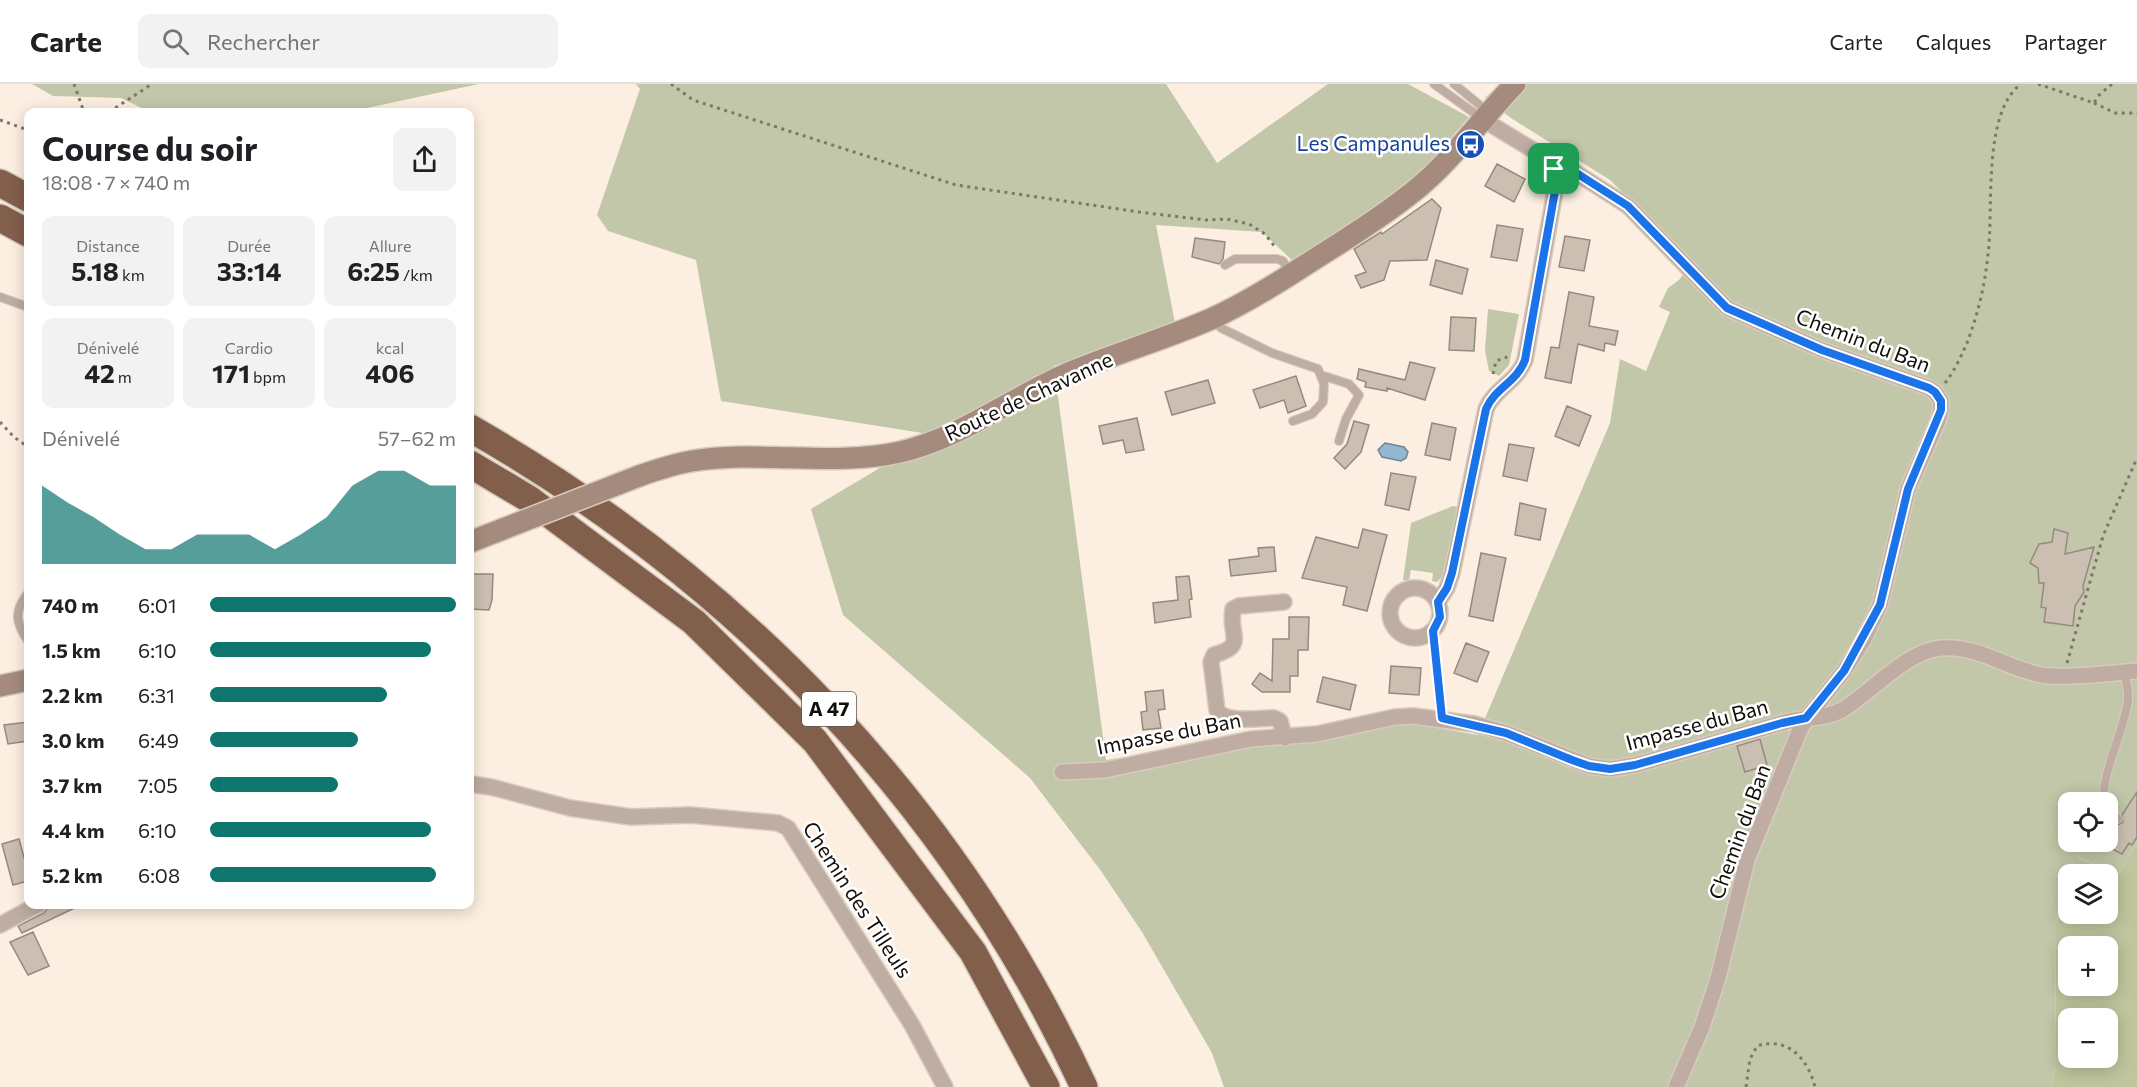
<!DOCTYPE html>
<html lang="fr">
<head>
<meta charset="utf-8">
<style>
  :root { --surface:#fff; --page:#f2f2f2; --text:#202124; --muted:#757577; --line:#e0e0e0; --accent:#0f766e }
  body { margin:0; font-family:Commissioner,sans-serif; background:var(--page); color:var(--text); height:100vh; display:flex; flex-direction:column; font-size:22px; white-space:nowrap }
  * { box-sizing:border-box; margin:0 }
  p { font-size:20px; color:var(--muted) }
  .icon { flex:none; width:33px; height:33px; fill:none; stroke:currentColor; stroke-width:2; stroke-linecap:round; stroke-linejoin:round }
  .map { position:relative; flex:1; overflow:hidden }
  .sheet { position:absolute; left:24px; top:24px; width:450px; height:801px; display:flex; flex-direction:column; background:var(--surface); border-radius:12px; box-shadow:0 3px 15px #0003 }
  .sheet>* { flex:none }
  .tools { position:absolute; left:2058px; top:708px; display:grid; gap:12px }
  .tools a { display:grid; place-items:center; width:60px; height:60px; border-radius:12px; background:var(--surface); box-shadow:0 3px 15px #0003; font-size:30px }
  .pin { position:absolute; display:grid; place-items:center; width:51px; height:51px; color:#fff; margin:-26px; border-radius:12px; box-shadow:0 3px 9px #0006 }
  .round { display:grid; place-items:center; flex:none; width:63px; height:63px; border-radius:12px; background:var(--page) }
  .overview { display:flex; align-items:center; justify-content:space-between; height:102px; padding:0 18px }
  h1 { font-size:33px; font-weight:700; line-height:45px }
  .stats { display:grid; grid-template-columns:repeat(3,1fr); gap:9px; height:102px; padding:6px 18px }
  .stats div { display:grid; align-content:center; border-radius:12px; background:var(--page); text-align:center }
  .stats b { font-size:26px; font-weight:700 }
  .stats small { font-size:16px; font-weight:400 }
  .stats p { font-size:16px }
  .chart { height:168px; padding:12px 18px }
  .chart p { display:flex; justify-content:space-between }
  .chart svg { width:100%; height:108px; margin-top:6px; fill:var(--accent); opacity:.7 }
  ul { padding:0 18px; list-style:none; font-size:20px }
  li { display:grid; grid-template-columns:96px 72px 1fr; align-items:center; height:45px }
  li i { height:15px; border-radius:8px; background:var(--accent) }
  header { display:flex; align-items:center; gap:36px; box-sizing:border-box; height:84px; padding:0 30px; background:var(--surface); border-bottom:2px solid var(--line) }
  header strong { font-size:28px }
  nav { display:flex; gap:33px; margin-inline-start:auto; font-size:21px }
  .search { width:420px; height:54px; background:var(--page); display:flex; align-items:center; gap:15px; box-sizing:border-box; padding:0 21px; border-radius:12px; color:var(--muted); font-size:22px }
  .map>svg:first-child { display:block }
  .green { fill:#c1c7a8; fill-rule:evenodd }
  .forest { fill:#bec69e; fill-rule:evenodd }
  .water { fill:#92b8d1; stroke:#6c8595; stroke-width:1.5 }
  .building { fill:#cbbfb1; stroke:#958a7d; stroke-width:1.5 }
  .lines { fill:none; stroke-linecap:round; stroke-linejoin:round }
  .lane-casing { stroke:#d7cbbe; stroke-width:10 }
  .street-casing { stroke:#d7cbbe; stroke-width:18 }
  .secondary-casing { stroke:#d7cbbe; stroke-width:24 }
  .highway-casing { stroke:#d7cbbe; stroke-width:30 }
  .path { stroke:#7e766c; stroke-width:3; stroke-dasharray:3 4.5; stroke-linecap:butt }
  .lane { stroke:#bfada3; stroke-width:8 }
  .street { stroke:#bfada3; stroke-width:15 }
  .secondary { stroke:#a58b7d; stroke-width:21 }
  .highway { stroke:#825f4b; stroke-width:27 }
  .secondary-bridge-casing { stroke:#d7cbbe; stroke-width:24; stroke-linecap:butt }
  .secondary-bridge { stroke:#a58b7d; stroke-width:21 }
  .route-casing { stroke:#fff; stroke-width:12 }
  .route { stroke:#1a73e8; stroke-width:8 }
  .labels { text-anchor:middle; stroke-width:5; stroke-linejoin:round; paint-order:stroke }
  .shield { fill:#fff; stroke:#595653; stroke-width:1.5 }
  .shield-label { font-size:20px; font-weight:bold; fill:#120e09 }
  .transit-label { font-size:21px; fill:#164399; stroke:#fff; text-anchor:end }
  .street-label { font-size:21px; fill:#120e09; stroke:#fff }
</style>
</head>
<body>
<header>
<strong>Carte</strong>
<div class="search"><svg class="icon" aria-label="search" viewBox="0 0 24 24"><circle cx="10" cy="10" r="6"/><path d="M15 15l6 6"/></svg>Rechercher</div>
<nav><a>Carte</a><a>Calques</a><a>Partager</a></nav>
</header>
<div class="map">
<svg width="2137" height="1003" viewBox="0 0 2137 1003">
  <rect width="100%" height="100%" fill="#fcefe1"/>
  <path class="green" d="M32 0H479L348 28H150L121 14 53 12Z
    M636 0H1166L1217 79 1328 0H1408L1469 33 1407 105 1294 178 1262 148 1156 141 1175 239 1054 282 1106 676 1402 638 1478 651 1610 339 1620 275 1646 287 1670 228 1659 223 1668 204 1679 196 1692 178 1610 96 1511 34 1485 14 1499 0H2137V759L2118 791 2078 773 2072 790H2068V800L2056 840 2055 984 2051 1003H1224L1212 969 1142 848 1101 787 1030 694 843 531 811 425 935 351 721 317 696 176 608 147 597 131 640 5ZM2068 718H2108V758H2068Z
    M1488 225 1519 230 1509 281 1499 292 1489 287 1485 266Z
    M1453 422 1459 423 1443 492 1437 498 1432 497 1433 489 1411 486 1409 496H1403L1411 439Z"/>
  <path class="forest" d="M2137 759V1003H2051L2055 984 2056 840 2068 800V830H2108V790H2072L2077 773 2118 791ZM2068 862H2108V902H2068ZM2068 934H2108V974H2068Z"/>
  <path class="water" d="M1385 359 1404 363 1408 368 1406 374 1401 377 1382 373 1378 366Z"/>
  <path class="building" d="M1497 80 1525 95 1514 118 1485 102Z
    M1432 115 1441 124 1427 176 1390 177 1384 196 1361 204 1355 192 1366 188 1354 165 1381 148 1382 150Z
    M1497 141 1523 145 1517 177 1491 173Z
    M1565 152 1590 156 1584 187 1559 183Z
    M1195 154 1225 158 1223 175 1219 180 1192 173Z
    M1436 176 1468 185 1462 210 1430 201Z
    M1569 208 1594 213 1589 242 1618 247 1615 261 1605 259 1604 267 1578 260 1571 299 1545 294 1551 263 1559 264Z
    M1451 233 1476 234 1474 267 1449 266Z
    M1410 278 1435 284 1425 316 1387 304V307L1365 303 1366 298 1357 295 1359 285 1405 296Z
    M1296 292 1306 322 1288 329 1284 316 1260 324 1253 306Z
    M1208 296 1215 319 1172 331 1165 308Z
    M1567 322 1591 332 1579 362 1555 352Z
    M1137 334 1144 366 1126 369 1123 356 1103 360 1099 342Z
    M1354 337 1369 341 1361 368 1345 385 1334 374 1347 360Z
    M1432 339 1456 344 1450 376 1425 371Z
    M1509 360 1534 364 1527 397 1503 392Z
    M1391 389 1416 393 1409 426 1385 421Z
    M1520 419 1546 425 1540 456 1515 451Z
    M1363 445 1387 451 1367 527 1343 521 1347 503 1302 494 1316 453 1358 464Z
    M2054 445 2068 449 2065 470 2094 463 2083 502 2084 508 2075 522 2073 542 2044 538 2046 524 2041 523 2044 499H2039L2038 484 2030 479 2039 460 2052 458Z
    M1274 463 1276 487 1231 492 1229 476 1259 472 1258 464Z
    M1481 469 1506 474 1493 537 1469 532Z
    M470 490H493L492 516 489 526 470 525Z
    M1189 492 1192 515 1189 516 1191 533 1155 539 1153 519 1178 516 1176 493Z
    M1289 533H1309L1308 566H1298V592H1290V608H1262L1252 600 1260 589 1272 597 1273 555H1289Z
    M1466 559 1489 568 1477 598 1454 589Z
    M1391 582 1421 584 1419 611 1389 609Z
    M1323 593 1356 601 1350 626 1317 618Z
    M1163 606 1165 625 1158 626 1161 644 1143 646 1141 628 1147 627 1145 608Z
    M28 638V657L8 660 4 641Z
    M1760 655 1767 681 1745 688 1737 662Z
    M2137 708V753L2132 761 2129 759 2122 770 2103 760 2108 758V753L2114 743 2123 738 2122 731Z
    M19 755 28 788V797L13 801 2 760Z
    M50 820H83L22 849 18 842 44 829Z
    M33 848 49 882 28 891 10 858Z"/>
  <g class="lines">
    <defs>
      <path id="lane" d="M1434 0 1481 34
        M1454 0 1487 27
        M1225 181 1235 175H1277L1283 177 1290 189
        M0 213 28 223
        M1213 235 1221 244 1272 269 1318 285 1324 300 1323 318 1312 330 1293 337
        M1321 291 1349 300 1359 311 1346 335 1339 357
        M28 509C13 528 16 539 28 557
        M1433 547 1438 593
        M2105 718C2098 698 2126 642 2128 616 2129 607 2126 597 2124 588
        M2108 723 2118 735"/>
      <path id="street" d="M1551 77 1567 83 1628 122 1727 224 1822 266 1929 304 1935 308 1941 317V326L1938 337 1908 405 1880 521 1863 557 1844 587 1806 635 1799 648 1747 776 1718 894 1702 943 1676 1003
        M1390 529a25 25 0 1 1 50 0a25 25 0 1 1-50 0Z
        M1284 518 1239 522 1233 525C1228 552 1248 561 1214 571L1211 578 1217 626C1226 640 1258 634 1274 634L1280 637 1285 654
        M1438 518 1447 504 1452 489 1486 325C1495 304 1517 298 1525 276L1555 107 1554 85 1551 77 1482 35
        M1062 688 1105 686 1251 655 1317 650 1395 633 1413 632 1474 640 1506 649 1589 682 1610 685 1635 681C1687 667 1738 651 1789 637 1807 633 1825 635 1842 626 1872 608 1906 567 1941 564 1978 561 2006 584 2041 591 2064 595 2112 589 2137 587
        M470 700 491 703 570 724 631 733 690 731 778 739 788 744 912 941 945 1003
        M0 841 39 820"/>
      <path id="secondary" d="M639 392C656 386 674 380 692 377 761 366 832 383 900 368 961 354 1014 312 1071 288 1117 269 1165 255 1211 235 1246 219 1278 199 1310 178 1345 156 1380 134 1413 108 1451 78 1481 35 1515 0
        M470 458 503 445
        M0 602 28 596"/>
      <path id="highway" d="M0 99 28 114
        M0 134 28 149
        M470 344C739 498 953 720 1084 1003
        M470 380 529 415 694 538 815 657 973 868 1046 1003"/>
    </defs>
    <use href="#lane" class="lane-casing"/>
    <use href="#street" class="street-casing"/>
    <use href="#secondary" class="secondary-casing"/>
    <use href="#highway" class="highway-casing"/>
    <path class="path" d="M74 0 84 28
      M671 0 693 16 956 101 1139 128 1206 136 1227 135 1249 140 1265 150 1275 163
      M2038 0 2094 19 2098 12 2112 0
      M2094 19 2115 29H2137
      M109 28 152 0
      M0 36 28 46
      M1493 290 1496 277 1510 272
      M1945 299C1954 288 1961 272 1967 259 1978 230 1985 201 1988 170 1994 124 1982 29 2021 0
      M0 338 14 353 28 363
      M2067 579 2103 452 2137 374
      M1439 604 1441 621
      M1746 1003 1750 975 1757 962C1788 952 1808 975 1815 1003"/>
    <use href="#lane" class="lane"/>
    <use href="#street" class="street"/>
    <use href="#secondary" class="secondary"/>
    <use href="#highway" class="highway"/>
    <defs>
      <path id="secondary-bridge" d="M503 445 639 392"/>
    </defs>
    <use href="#secondary-bridge" class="secondary-bridge-casing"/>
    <use href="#secondary-bridge" class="secondary-bridge"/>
  </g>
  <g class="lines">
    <defs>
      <path id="route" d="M1551 77 1567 83 1628 122 1727 224 1822 266 1929 304 1935 308 1941 317V326L1908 405 1880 521 1844 587 1806 634 1782 639 1635 681 1610 685 1589 682 1572 676 1506 649 1442 634 1433 547 1440 533 1438 518 1447 504 1452 489 1486 325C1495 304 1517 298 1525 276L1555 107 1554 85Z"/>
    </defs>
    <use href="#route" class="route-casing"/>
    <use href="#route" class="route"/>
  </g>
  <defs>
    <symbol id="bus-disc" viewBox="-11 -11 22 22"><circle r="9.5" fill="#1a4fb4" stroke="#fff"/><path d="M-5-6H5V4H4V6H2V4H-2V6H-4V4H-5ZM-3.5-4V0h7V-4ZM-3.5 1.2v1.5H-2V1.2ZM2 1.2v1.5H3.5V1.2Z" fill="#fff"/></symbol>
  </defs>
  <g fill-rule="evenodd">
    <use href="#bus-disc" x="1454" y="44" width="33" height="33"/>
  </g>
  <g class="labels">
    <rect class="shield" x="802" y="608" width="54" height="34" rx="4.5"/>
    <g class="shield-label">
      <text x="829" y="632">A 47</text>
    </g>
    <g class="transit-label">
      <text x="1450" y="67">Les Campanules</text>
    </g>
    <g class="street-label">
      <text transform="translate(1863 257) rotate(21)" y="7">Chemin du Ban</text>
      <text transform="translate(1029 313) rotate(-25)" y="7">Route de Chavanne</text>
      <text transform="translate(1697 641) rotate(-15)" y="7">Impasse du Ban</text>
      <text transform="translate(1169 650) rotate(-11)" y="7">Impasse du Ban</text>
      <text transform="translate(1740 748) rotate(-70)" y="7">Chemin du Ban</text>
      <text transform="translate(857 816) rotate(57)" y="7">Chemin des Tilleuls</text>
    </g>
  </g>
</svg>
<div class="tools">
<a><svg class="icon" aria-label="locate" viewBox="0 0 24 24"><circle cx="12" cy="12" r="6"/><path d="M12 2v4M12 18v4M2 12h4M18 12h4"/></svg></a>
<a><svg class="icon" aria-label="layers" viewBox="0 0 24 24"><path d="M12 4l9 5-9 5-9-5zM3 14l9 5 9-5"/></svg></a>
<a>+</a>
<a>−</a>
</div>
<div class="pin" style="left:1554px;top:85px;background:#1e9e55"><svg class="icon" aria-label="arrive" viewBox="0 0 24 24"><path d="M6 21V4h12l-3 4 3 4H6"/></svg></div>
<section class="sheet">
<div class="overview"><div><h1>Course du soir</h1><p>18:08 · 7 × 740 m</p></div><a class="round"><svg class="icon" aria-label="share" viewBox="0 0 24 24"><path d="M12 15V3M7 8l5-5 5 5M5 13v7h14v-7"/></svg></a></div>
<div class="stats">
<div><p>Distance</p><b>5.18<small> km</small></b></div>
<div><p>Durée</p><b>33:14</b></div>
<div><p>Allure</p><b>6:25<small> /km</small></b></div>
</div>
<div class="stats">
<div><p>Dénivelé</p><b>42<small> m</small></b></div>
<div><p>Cardio</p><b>171<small> bpm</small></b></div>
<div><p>kcal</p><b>406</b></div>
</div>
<div class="chart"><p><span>Dénivelé</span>57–62 m</p>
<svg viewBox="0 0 160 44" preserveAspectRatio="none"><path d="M0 44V12L10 19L20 25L30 32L40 38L50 38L60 32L70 32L80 32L90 38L100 32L110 25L120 12L130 6L140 6L150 12L160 12V44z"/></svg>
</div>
<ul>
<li><b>740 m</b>6:01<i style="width:100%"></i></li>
<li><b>1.5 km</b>6:10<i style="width:90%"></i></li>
<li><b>2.2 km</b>6:31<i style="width:72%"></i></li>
<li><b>3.0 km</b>6:49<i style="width:60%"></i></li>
<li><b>3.7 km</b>7:05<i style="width:52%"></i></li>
<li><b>4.4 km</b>6:10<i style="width:90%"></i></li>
<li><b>5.2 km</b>6:08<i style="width:92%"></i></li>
</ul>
</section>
</div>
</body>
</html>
